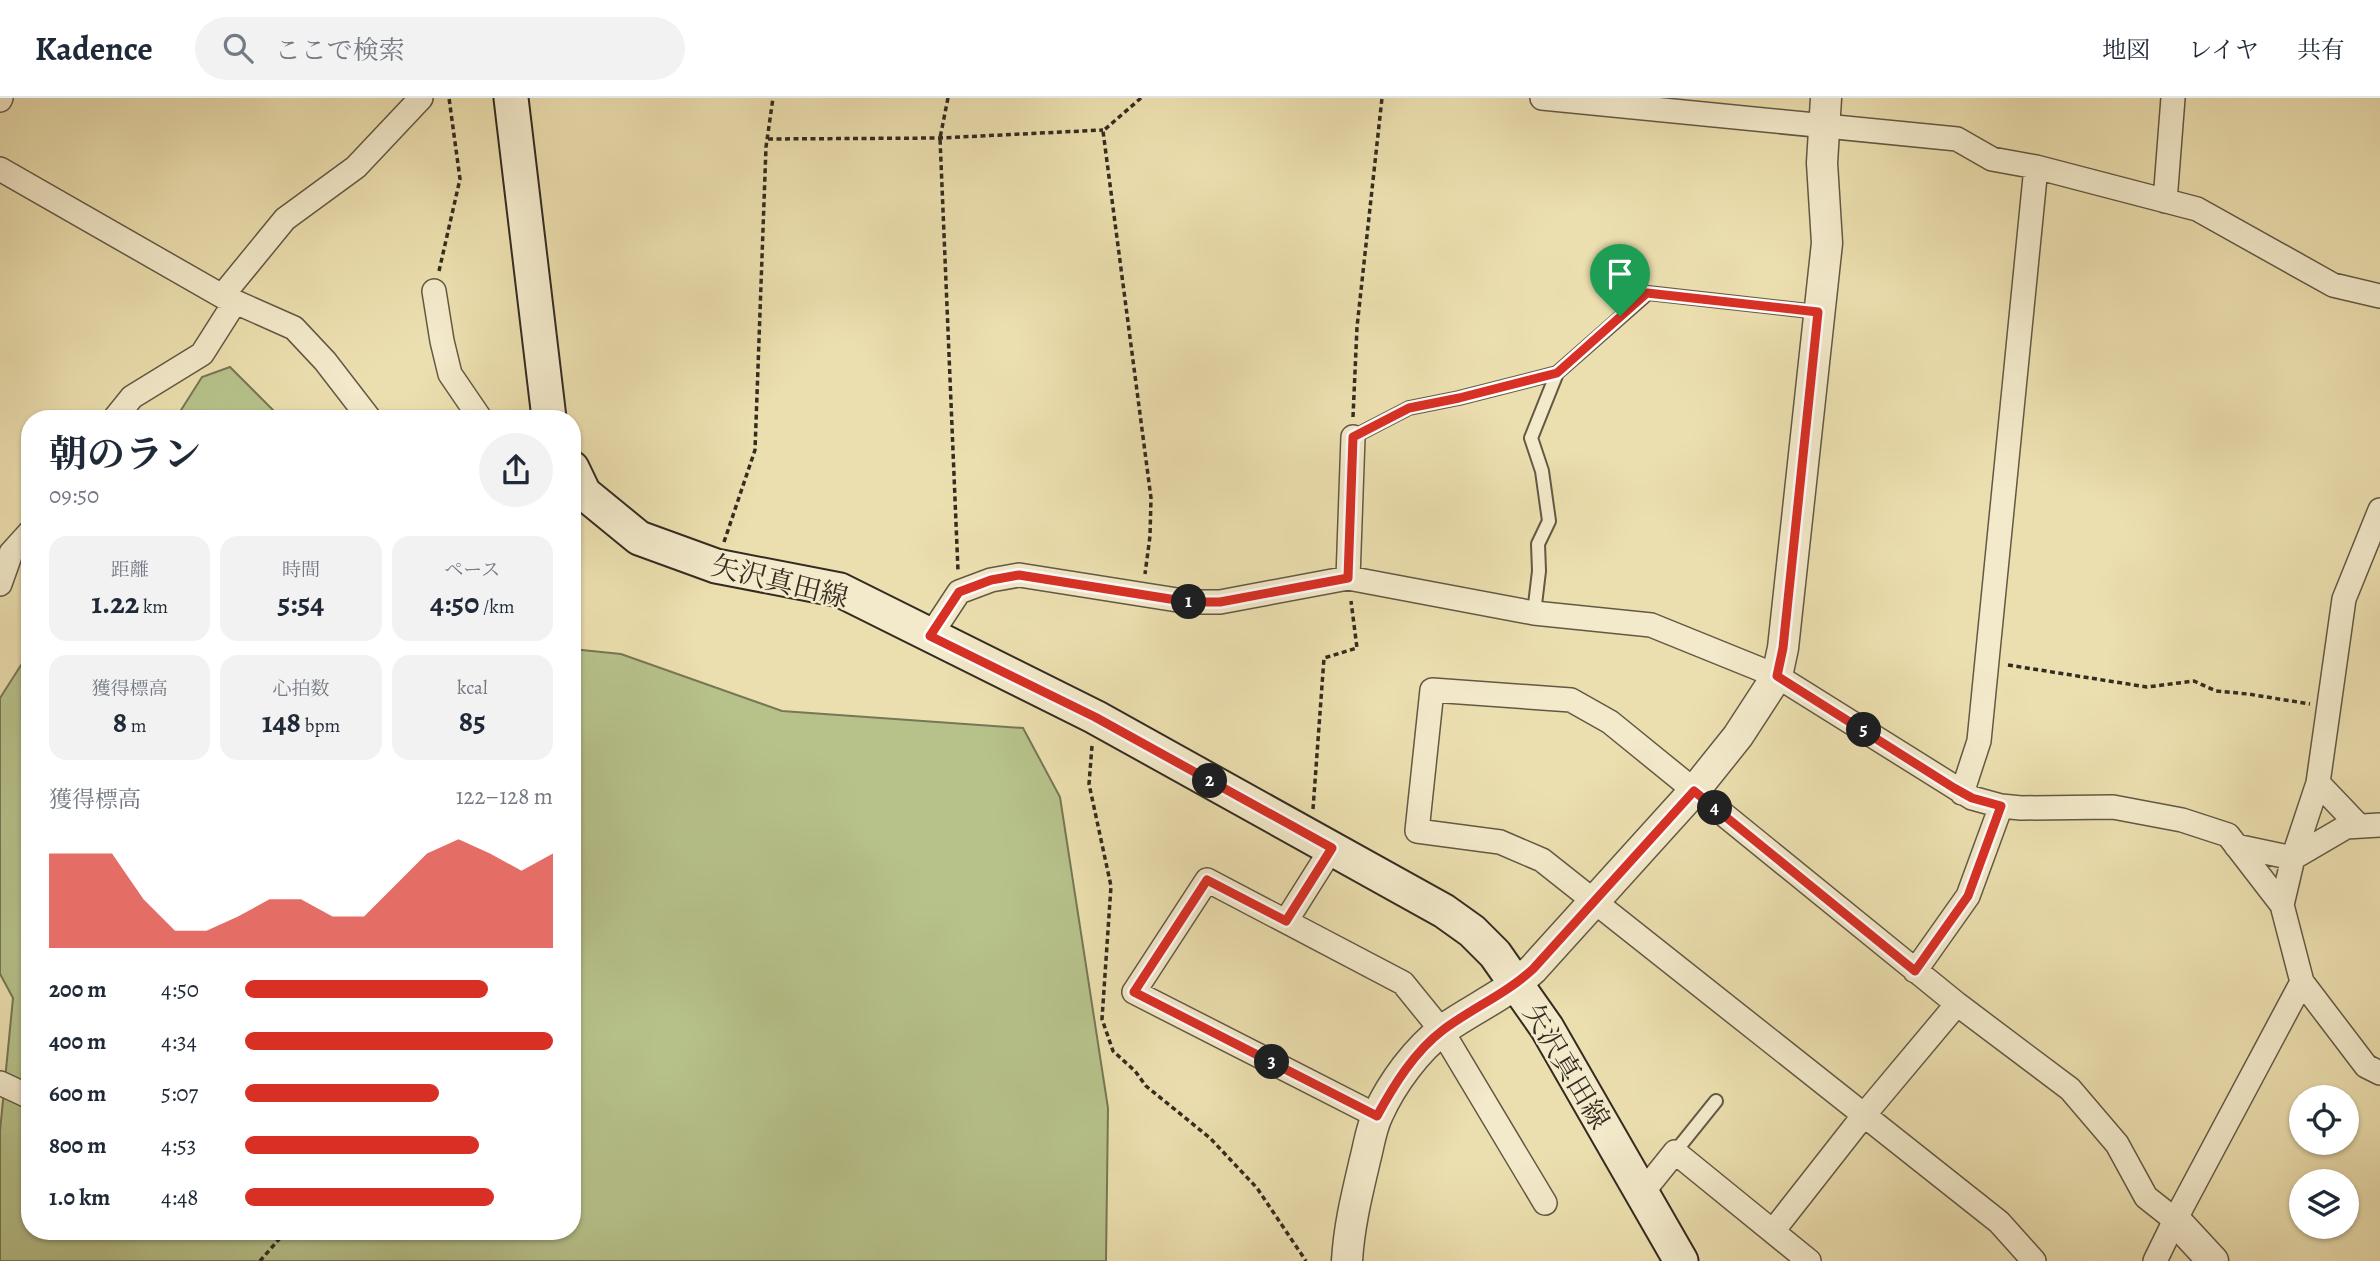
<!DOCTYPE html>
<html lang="ja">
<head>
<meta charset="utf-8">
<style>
  :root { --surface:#fff; --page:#f2f2f3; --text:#1f2937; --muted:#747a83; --line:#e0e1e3; --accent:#d93025 }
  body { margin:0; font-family:Alegreya,"Noto Serif JP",serif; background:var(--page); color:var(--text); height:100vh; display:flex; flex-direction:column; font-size:26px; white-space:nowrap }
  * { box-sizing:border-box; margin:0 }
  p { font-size:23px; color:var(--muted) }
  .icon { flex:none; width:38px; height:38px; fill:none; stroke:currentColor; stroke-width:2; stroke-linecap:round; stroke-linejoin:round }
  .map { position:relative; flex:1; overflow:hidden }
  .side { position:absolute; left:21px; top:312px; width:560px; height:830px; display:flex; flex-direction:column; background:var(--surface); border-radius:28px; box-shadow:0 2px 5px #0004 }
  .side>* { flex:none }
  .controls { position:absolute; left:2289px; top:987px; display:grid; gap:14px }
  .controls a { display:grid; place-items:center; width:70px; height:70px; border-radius:50%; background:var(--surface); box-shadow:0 2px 5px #0004; font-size:35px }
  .pin { position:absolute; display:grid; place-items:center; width:60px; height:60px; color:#fff; margin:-72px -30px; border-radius:50% 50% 50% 0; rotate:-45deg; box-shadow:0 0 7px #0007 }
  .pin .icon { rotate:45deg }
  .km { position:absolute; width:35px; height:35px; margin:-18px; border-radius:50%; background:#222; color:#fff; font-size:19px; line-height:35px; text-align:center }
  .round { display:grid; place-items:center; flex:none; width:74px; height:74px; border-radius:37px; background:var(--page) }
  .headline { display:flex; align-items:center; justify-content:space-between; height:119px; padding:0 28px }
  h1 { font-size:38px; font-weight:700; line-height:52px }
  .stats { display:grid; grid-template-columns:repeat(3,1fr); gap:10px; height:119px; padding:7px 28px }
  .stats div { display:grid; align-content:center; border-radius:18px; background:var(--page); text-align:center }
  .stats b { font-size:30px; font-weight:700 }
  .stats small { font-size:19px; font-weight:400 }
  .stats p { font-size:19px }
  .chart { height:196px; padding:14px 28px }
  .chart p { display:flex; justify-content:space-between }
  .chart svg { width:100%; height:126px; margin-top:7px; fill:var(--accent); opacity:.7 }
  ul { padding:0 28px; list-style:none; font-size:23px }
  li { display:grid; grid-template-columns:112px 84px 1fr; align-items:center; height:52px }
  li i { height:18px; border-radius:9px; background:var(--accent) }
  header { display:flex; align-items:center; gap:42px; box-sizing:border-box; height:98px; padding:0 35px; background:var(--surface); border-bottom:2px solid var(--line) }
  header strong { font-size:33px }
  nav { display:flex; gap:38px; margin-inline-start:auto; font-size:24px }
  .search { width:490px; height:63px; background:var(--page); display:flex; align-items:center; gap:18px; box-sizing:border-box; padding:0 24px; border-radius:38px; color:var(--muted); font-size:26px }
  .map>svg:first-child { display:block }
  .green { fill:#b7c28b; stroke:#767756; stroke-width:2 }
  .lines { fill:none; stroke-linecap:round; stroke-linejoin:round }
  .service-casing { stroke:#625945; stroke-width:16 }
  .minor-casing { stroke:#625945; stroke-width:26 }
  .tertiary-casing { stroke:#625945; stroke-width:33 }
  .secondary-casing { stroke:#342c22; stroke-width:37 }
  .path { stroke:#342c22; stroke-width:3.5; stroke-dasharray:5 3.5; stroke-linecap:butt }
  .service { stroke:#f3eacb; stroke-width:12 }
  .minor { stroke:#f3eacb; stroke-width:23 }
  .tertiary { stroke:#f3eacb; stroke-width:30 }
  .secondary { stroke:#f3eacb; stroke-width:33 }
  .route-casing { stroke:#fff; stroke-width:14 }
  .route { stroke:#d93025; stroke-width:9 }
  .labels { text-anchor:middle; stroke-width:5; stroke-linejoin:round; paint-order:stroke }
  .street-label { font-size:28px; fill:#342c22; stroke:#f3eacb }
</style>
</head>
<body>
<header>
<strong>Kadence</strong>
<div class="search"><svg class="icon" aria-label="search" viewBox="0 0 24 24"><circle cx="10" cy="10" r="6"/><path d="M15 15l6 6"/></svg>ここで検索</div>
<nav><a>地図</a><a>レイヤ</a><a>共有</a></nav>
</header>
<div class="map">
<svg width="2380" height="1163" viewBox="0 0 2380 1163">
  <rect width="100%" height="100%" fill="#ecdfaf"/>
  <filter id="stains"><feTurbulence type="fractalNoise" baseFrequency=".00286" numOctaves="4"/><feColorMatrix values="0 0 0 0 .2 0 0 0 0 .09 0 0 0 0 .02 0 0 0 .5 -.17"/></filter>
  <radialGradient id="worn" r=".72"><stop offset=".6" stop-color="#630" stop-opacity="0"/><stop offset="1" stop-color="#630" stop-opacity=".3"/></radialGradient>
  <path class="green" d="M230 269 281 320H176L202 279Z
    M572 551 621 556 782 613 1023 630 1060 699 1108 1010 1106 1163H0V1033L13 900 0 876V600L30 553V1132H572Z"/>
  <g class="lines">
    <defs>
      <path id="service" d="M1353 339 1409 310 1459 300 1557 275 1648 195 1818 214
        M1534 515 1539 473 1538 446 1549 423 1542 373 1531 340 1557 275
        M1675 1054 1716 1003"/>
      <path id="minor" d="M1542 0 1957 41 1992 61 2036 69 2197 111 2333 187 2380 198
        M0 2 1 0
        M0 71 222 198 294 230 325 263 369 320
        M2165 103 2173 0
        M434 193 442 243 450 276 480 320
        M222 198 285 121 356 69 421 0
        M115 320 132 299 202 256 235 204
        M1348 480 1353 339
        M0 486 11 455 30 434
        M930 538 959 494 991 482 1019 477 1190 504H1220L1348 480 1534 515 1651 527 1777 578 1972 700 2001 708 2021 710 2113 709 2182 722 2228 737 2282 807 2302 884 2366 968 2380 975
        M2318 685 2359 728
        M1962 695 1979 643 2036 69
        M2236 748 2293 760 2346 729 2380 727
        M2282 807 2293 760 2318 685 2344 501 2380 412
        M1286 823 1332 750
        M1915 873 1968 798 2001 708
        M0 985 30 999
        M1377 1018 1134 894 1207 782 1403 885 1442 933 1545 1105
        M1642 1095 1675 1054 1809 1163
        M1773 1133 1864 1017 1957 906
        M2034 1163 1999 1124 1542 762 1500 744 1417 733 1432 592 1571 602 1610 624 1957 906 2070 991 2117 1046 2146 1099 2175 1122
        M2155 1163 2175 1122 2302 884"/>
      <path id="tertiary" d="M2175 1122 2213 1163
        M1347 1163C1349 1128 1357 1096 1365 1062 1369 1047 1371 1030 1378 1016 1392 985 1417 951 1444 931 1474 910 1507 896 1533 871L1694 693 1738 638 1777 578 1783 550 1827 145 1822 65 1826 0"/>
      <path id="secondary" d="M511 0 549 320
        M572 370 584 395 639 440 716 468 840 492 1095 619 1444 813 1472 833 1495 856 1547 930 1681 1163"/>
    </defs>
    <use href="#service" class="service-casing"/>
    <use href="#minor" class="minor-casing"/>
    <use href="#tertiary" class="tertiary-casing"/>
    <use href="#secondary" class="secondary-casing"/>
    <path class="path" d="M948 0 940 40 958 473
      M1141 0 1103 33 1151 400 1150 438 1145 476
      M768 41 940 40 1103 32
      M439 173 460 81 449 0
      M1353 319 1357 229 1382 0
      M724 444 755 352 766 49 773 0
      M2008 567 2147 589 2194 583 2216 593 2248 596 2310 606
      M1092 648 1089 686 1111 788 1102 921 1113 953 1135 973 1146 988 1210 1040 1257 1090 1306 1163
      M1313 711 1324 560 1357 550 1351 503
      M260 1163 287 1132"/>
    <use href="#service" class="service"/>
    <use href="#minor" class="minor"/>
    <use href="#tertiary" class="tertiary"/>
    <use href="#secondary" class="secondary"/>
  </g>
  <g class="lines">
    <defs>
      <path id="route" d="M1647 195 1818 214 1783 550 1777 578 1954 690 1972 700 2001 708 1968 798 1915 873 1694 693 1533 871C1506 896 1472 910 1443 932 1414 954 1394 987 1377 1018L1134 894 1207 782 1286 823 1332 750 1095 619 930 538 959 494 991 482 1019 477 1189 504H1220L1348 480 1353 339 1409 310 1459 300 1557 275Z"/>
    </defs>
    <use href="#route" class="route-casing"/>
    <use href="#route" class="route"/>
  </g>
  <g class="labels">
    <g class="street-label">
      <text transform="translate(780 483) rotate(14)" y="10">矢沢真田線</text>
      <text transform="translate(1567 968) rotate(59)" y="10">矢沢真田線</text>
    </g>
  </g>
  <rect width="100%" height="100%" filter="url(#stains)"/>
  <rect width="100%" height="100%" fill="url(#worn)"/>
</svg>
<div class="controls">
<a><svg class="icon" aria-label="locate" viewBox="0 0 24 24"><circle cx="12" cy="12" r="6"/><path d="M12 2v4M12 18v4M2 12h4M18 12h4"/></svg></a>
<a><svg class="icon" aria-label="layers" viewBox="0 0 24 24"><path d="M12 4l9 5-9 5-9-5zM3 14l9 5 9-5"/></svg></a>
</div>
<div class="pin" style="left:1620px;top:218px;background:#1e9e55"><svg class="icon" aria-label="arrive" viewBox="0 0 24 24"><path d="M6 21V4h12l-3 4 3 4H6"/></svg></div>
<b class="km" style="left:1189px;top:504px">1</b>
<b class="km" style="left:1210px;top:683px">2</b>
<b class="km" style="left:1272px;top:964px">3</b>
<b class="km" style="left:1715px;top:710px">4</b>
<b class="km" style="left:1864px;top:632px">5</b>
<section class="side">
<div class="headline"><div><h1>朝のラン</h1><p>09:50</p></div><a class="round"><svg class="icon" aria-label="share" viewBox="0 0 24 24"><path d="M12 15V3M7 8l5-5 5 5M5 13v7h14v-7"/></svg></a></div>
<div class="stats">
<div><p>距離</p><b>1.22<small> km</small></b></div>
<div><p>時間</p><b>5:54</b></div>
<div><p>ペース</p><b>4:50<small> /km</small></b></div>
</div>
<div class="stats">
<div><p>獲得標高</p><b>8<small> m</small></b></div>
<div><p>心拍数</p><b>148<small> bpm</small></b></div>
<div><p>kcal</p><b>85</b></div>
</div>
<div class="chart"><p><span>獲得標高</span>122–128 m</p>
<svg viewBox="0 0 160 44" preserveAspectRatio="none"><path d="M0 44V11L10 11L20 11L30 27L40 38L50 38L60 33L70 27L80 27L90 33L100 33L110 22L120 11L130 6L140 11L150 17L160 11V44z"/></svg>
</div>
<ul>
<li><b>200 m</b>4:50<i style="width:79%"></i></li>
<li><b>400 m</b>4:34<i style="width:100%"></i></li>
<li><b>600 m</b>5:07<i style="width:63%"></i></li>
<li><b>800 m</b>4:53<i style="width:76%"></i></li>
<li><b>1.0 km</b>4:48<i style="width:81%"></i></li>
</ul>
</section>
</div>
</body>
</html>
